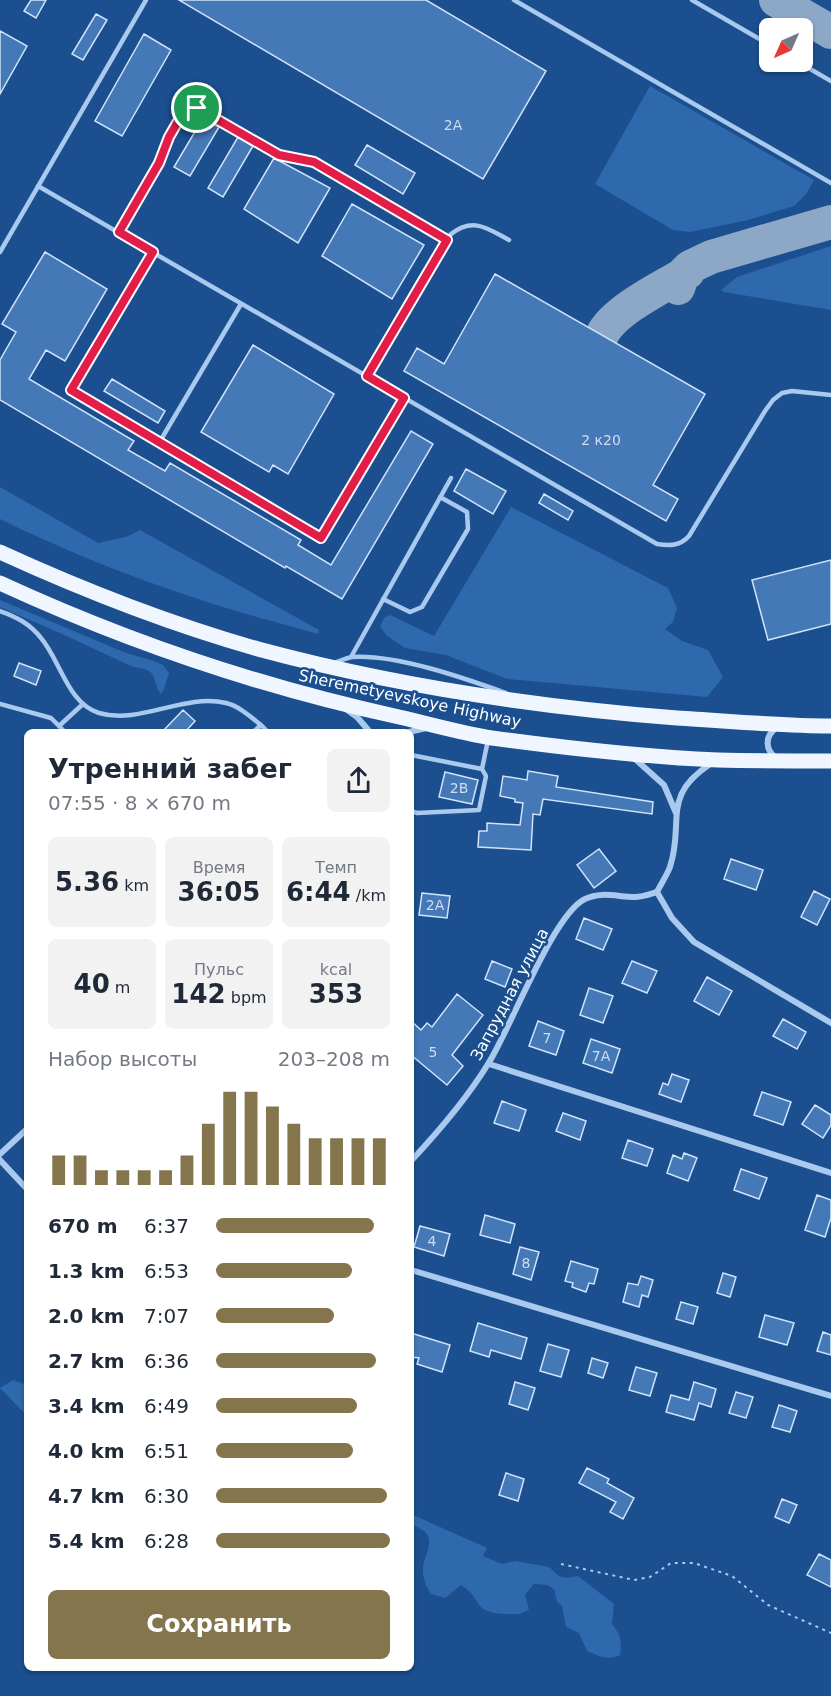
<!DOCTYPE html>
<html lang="ru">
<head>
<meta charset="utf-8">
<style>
  :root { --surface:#fff; --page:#f2f2f3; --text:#1f2937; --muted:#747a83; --accent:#84754c }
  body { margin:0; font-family:"DejaVu Sans",sans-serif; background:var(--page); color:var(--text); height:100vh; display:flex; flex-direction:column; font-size:22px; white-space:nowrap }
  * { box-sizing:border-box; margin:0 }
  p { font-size:20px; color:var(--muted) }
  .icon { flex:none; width:33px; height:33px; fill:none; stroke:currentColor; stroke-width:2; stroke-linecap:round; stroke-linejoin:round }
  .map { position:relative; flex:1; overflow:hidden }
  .sheet { position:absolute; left:24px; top:729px; width:390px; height:942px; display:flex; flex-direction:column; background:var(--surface); border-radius:9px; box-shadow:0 2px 4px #0004 }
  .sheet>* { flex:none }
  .needle { width:39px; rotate:225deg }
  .fabs { position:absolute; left:759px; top:18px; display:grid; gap:12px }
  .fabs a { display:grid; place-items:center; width:54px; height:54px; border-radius:9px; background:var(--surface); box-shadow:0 2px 4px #0004; font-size:30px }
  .pin { position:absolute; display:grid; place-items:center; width:51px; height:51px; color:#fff; margin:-26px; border:3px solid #fff; border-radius:50%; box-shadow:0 2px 6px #0007 }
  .round { display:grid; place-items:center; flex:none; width:63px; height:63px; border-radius:9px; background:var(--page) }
  .headline { display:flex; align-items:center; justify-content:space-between; height:102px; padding:0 24px }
  h1 { font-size:27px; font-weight:800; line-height:45px }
  .metrics { display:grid; grid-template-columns:repeat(3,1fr); gap:9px; height:102px; padding:6px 24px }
  .metrics div { display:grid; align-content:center; border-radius:9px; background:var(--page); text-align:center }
  .metrics b { font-size:26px; font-weight:800 }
  .metrics small { font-size:16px; font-weight:400 }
  .metrics p { font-size:16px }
  .chart { height:168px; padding:12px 24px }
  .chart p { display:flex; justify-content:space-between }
  .chart svg { width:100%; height:108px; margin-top:6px; stroke:var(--accent); stroke-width:6 }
  .action { display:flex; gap:12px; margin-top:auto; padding:12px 24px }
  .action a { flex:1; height:69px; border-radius:9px; background:var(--accent); color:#fff; font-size:24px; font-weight:800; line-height:69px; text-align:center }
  ul { padding:0 24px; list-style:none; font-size:20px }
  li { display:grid; grid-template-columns:96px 72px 1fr; align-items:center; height:45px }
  li i { height:15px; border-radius:8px; background:var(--accent) }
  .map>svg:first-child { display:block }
  .green { fill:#2e69ad }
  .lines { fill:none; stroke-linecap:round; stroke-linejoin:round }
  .taxiway { stroke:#8da7c7; stroke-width:34 }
  .building { fill:#4478b7; stroke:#cfe3fa; stroke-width:1.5 }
  .path { stroke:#a9c9ee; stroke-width:2; stroke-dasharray:3 4.5; stroke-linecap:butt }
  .service { stroke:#a9c9ee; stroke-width:4.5 }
  .minor { stroke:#a9c9ee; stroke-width:6 }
  .primary { stroke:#f0f6ff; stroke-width:15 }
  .route-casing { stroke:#fff; stroke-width:12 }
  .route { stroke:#e11d48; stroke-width:8 }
  .labels { text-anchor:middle; stroke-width:5; stroke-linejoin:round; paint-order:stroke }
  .number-label { font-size:14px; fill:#d0dded }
  .street-label { font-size:16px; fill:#fff; stroke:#1b4f8f }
</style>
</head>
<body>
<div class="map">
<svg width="831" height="1696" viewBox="0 0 831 1696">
  <rect width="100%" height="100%" fill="#1b4f8f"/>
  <path class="green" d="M650 86 814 180 806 194 794 206 748 220 690 232 673 230 595 184Z
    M831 246V310L724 292 721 290 737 277Z
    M0 487 98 543 126 537 140 530 319 630 318 634C277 622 235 612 195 598 128 576 63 550 0 519Z
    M511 507 668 588 677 608 673 622 665 629 682 641 708 650 723 677 707 697 507 679 446 655 405 648 386 635 380 626 385 617 390 615 434 636Z
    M0 600 126 653 154 661 163 665 169 673 164 689 161 694C150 679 161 670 133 667L62 634 0 607Z
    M13 1380 27 1385V1416L0 1388Z
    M411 1514 487 1548 483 1556 502 1564 515 1561 549 1567 559 1576 566 1578 578 1576 614 1604 612 1624C621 1635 622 1641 620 1655 608 1661 599 1656 587 1651L579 1633 566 1627 562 1606 557 1602 554 1589 547 1585 534 1584 525 1595 529 1609C522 1615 515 1614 506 1614 471 1613 483 1598 461 1585L445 1598 431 1594C426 1587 422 1576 423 1567 424 1557 433 1545 427 1534 424 1530 415 1526 411 1524Z"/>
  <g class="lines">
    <path class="taxiway" d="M776 0 831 32
      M678 288 683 274 690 267 711 257 831 222
      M602 335C614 310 664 286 688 272"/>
  </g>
  <path class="building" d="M31 0H46L36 18 24 11Z
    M179 0H426L546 71 483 179Z
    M96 14 107 20 83 60 72 54Z
    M0 31 27 46 0 94Z
    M144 34 171 50 122 136 95 121Z
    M203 118 219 127 190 176 174 167Z
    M238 137 253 146 223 197 208 188Z
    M367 145 415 173 403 194 355 165Z
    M274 158 330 188 298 243 244 209Z
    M352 204 424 245 392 299 322 256Z
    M45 252 107 289 65 361 46 350 29 379 134 441 128 450 165 471 170 463 301 540 298 545 331 565 411 431 433 444 342 599 286 566 285 568 0 400V360L16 332 2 324Z
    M495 274 705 394 653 485 678 499 666 521 404 371 417 348 444 364Z
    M253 345 334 394 288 474 273 465 269 472 201 432Z
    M112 379 165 411 158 423 104 391Z
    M466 469 506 491 493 514 454 491Z
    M544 494 573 511 568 520 539 503Z
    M831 560V624L768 640 752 580Z
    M19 663 41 671 36 685 14 676Z
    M183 710 195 721 185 732H162Z
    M528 771 558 776 556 787 653 802 652 814 543 799 540 815 533 814 531 850 478 847 479 831H487V823L520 825 523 803 515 802V799L500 796 503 776 527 780Z
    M445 772 478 780 472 804 439 797Z
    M599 849 616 871 594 888 577 865Z
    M731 859 763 870 756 890 724 879Z
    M814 891 830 899 817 925 801 917Z
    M422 893 450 896 447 918 419 915Z
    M584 918 612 929 603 950 576 939Z
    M492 961 512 969 505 987 485 979Z
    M632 961 657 971 647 993 622 983Z
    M707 977 732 991 719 1015 694 1001Z
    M589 988 613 996 603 1023 580 1015Z
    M457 994 483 1015 452 1055 463 1066 447 1085 411 1055V1021L421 1030 427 1023 432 1027Z
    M783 1019 806 1032 797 1049 773 1036Z
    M538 1021 564 1031 556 1055 529 1046Z
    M591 1039 620 1049 612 1073 583 1063Z
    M672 1074 689 1080 681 1102 659 1094 663 1083 668 1085Z
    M762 1092 791 1102 783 1125 754 1115Z
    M502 1101 526 1110 519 1131 494 1123Z
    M815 1105 831 1115V1125L823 1138 802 1124Z
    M563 1113 586 1121 580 1140 556 1131Z
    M628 1140 653 1149 647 1166 622 1158Z
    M684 1153 697 1158 688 1181 667 1173 673 1155 682 1159Z
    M741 1169 767 1178 759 1199 734 1190Z
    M817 1195 831 1200V1218L825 1237 805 1230Z
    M485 1215 515 1224 510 1243 480 1235Z
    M420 1226 450 1234 444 1256 414 1247Z
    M520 1247 539 1252 531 1280 513 1274Z
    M571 1261 598 1269 594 1284 589 1283 586 1292 572 1287 573 1283 565 1281Z
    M723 1273 736 1277 730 1297 717 1293Z
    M641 1276 653 1280 648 1297 642 1295 639 1307 623 1302 628 1283 638 1285Z
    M681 1302 698 1307 693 1324 676 1319Z
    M765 1315 794 1323 787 1345 759 1337Z
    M478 1323 527 1338 521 1359 491 1350 489 1357 470 1351Z
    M823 1332 831 1335V1355L817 1351Z
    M411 1333 450 1345 442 1372 417 1364 419 1358 411 1357Z
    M548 1344 569 1350 561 1377 540 1371Z
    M592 1358 608 1363 603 1378 588 1373Z
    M636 1367 657 1373 650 1396 629 1390Z
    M515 1382 535 1388 528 1410 509 1404Z
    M694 1382 716 1389 711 1407 699 1403 694 1420 666 1412 671 1395 689 1400Z
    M736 1392 753 1397 746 1418 729 1413Z
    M779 1405 797 1411 790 1432 772 1427Z
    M587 1468 609 1479 607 1483 634 1498 623 1519 610 1512 616 1502 579 1483Z
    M506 1473 524 1479 518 1501 499 1495Z
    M782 1499 797 1505 789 1523 775 1517Z
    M819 1554 831 1560V1587L807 1575Z"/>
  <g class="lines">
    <path class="path" d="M561 1564 634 1580 650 1577 671 1563H694L732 1576 768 1605 831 1633"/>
    <path class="service" d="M514 0 831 183
      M692 0 770 45
      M798 62 831 81
      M38 186 657 544C670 546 680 546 689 536L765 411 773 400 782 393 792 391 831 395
      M119 233 159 163 169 137 184 111 197 108 279 155 314 162 447 240
      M0 252 146 0
      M153 252 71 391 321 538 404 398
      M367 376 451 234C473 217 487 228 509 240
      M159 443 241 304
      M383 599 410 612 422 607 468 529 467 512 440 497
      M0 611C17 617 30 624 41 638 60 660 68 704 99 713 140 725 184 693 226 703 239 706 251 717 261 725
      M351 657 451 478
      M334 663C340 661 346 658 352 657 396 654 464 678 506 693
      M0 704 51 718 65 732
      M59 726 83 704
      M253 732 261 725 268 732
      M411 755 482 769 488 740
      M411 811 417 813 479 810 486 776 482 769"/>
    <path class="minor" d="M346 709 357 717 370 732
      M409 732 426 728
      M775 757C765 749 765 736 776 728
      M634 758 664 785 676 813
      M657 892 672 918 694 942 831 1023
      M657 892C661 884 667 875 670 867 685 821 660 796 712 763
      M489 1064 831 1173
      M0 1154 27 1129
      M0 1160 27 1189
      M411 1161C439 1131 466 1100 488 1064 510 1030 553 914 585 899 601 891 618 897 635 897 642 897 650 894 657 892
      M411 1270 831 1396"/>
    <path class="primary" d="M0 552C83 590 170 624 258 649 395 686 536 707 677 718 729 721 780 726 831 726
      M0 583C128 642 261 687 399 717 430 724 461 733 492 738 566 748 642 757 718 760 755 761 793 761 831 761"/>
  </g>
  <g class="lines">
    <defs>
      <path id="route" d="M197 108 279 155 314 162 447 240 367 376 404 398 321 538 71 390 153 252 119 232 159 163 169 137 184 111Z"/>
    </defs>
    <use href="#route" class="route-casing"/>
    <use href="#route" class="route"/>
  </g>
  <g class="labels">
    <g class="number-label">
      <text x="453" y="130">2А</text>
      <text x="601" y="445">2 к20</text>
      <text x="459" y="793">2В</text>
      <text x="435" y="910">2А</text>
      <text x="547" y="1043">7</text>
      <text x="433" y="1057">5</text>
      <text x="601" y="1061">7А</text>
      <text x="432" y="1246">4</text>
      <text x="526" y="1268">8</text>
    </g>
    <g class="street-label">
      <text transform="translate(410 698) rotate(12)" y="6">Sheremetyevskoye Highway</text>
      <text transform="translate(509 994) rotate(-62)" y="6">Запрудная улица</text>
    </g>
  </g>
</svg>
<div class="fabs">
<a><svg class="needle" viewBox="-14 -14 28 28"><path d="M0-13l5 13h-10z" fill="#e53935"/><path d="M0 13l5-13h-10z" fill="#747a83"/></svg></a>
</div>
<div class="pin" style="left:197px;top:108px;background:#1e9e55"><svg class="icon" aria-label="arrive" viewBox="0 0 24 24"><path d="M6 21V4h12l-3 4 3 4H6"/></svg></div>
<section class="sheet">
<div class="headline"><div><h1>Утренний забег</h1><p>07:55 · 8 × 670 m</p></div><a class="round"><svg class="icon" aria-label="share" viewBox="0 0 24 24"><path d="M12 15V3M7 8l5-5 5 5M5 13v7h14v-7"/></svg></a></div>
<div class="metrics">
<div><b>5.36<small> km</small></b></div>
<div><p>Время</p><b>36:05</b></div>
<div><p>Темп</p><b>6:44<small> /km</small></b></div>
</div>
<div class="metrics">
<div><b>40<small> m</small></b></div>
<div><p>Пульс</p><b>142<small> bpm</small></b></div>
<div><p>kcal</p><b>353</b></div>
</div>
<div class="chart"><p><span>Набор высоты</span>203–208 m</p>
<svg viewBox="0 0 160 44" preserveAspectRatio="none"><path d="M5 44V32M15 44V32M25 44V38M35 44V38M45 44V38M55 44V38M65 44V32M75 44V19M85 44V6M95 44V6M105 44V12M115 44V19M125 44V25M135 44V25M145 44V25M155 44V25"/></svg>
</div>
<ul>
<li><b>670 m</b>6:37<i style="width:91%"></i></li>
<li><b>1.3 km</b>6:53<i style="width:78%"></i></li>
<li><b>2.0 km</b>7:07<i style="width:68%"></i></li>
<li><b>2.7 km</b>6:36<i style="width:92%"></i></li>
<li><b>3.4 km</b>6:49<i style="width:81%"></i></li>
<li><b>4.0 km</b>6:51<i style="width:79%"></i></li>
<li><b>4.7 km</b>6:30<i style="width:98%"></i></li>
<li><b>5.4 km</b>6:28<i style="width:100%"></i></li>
</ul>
<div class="action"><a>Сохранить</a></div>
</section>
</div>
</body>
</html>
